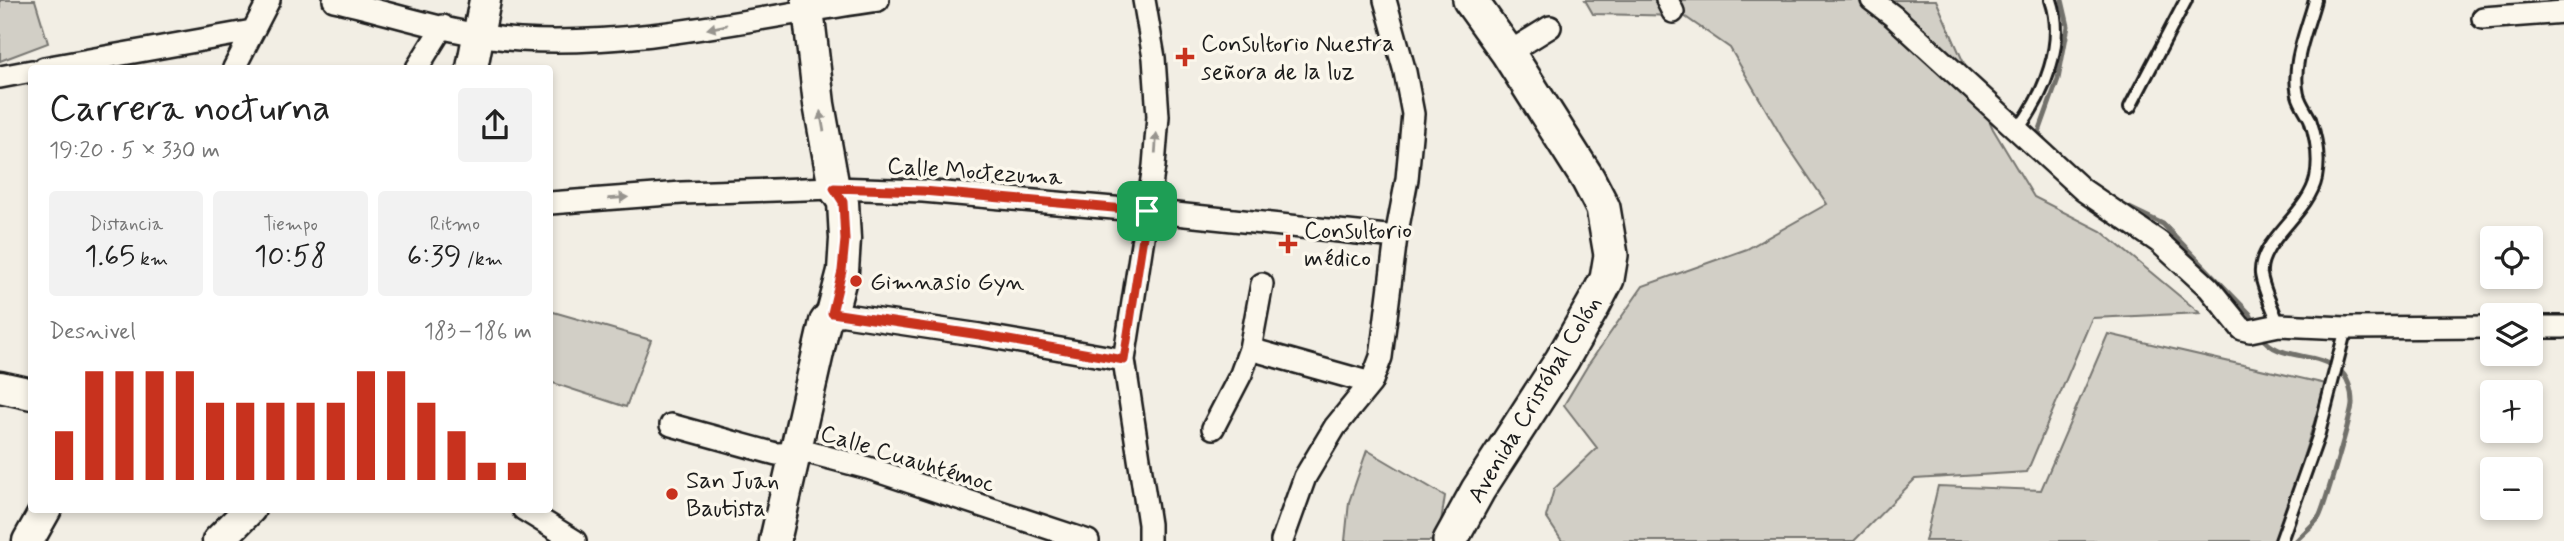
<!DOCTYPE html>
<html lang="es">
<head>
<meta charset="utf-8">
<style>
  :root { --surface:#fff; --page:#f2f2f2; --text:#222; --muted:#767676; --accent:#c8321e }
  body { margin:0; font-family:Mynerve,sans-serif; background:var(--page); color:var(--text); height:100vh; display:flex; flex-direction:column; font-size:26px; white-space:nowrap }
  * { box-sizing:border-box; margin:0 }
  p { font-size:23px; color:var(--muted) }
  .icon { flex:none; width:38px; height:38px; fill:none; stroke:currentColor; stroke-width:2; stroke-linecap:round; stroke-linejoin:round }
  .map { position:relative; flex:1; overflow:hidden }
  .details { position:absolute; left:28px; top:65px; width:525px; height:448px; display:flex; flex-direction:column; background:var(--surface); border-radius:7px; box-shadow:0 4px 10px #0003 }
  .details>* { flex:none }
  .controls { position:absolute; left:2480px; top:226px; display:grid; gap:14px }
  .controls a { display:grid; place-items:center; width:63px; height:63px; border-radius:7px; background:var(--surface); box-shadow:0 4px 10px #0003; font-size:35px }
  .pin { position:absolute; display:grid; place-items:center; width:60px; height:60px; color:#fff; margin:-30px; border-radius:14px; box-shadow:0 4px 10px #0006 }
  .round { display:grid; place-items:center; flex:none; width:74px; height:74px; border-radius:7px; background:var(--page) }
  .overview { display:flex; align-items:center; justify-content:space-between; height:119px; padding:0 21px }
  h1 { font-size:38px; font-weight:600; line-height:52px }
  .figures { display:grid; grid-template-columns:repeat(3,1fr); gap:10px; height:119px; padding:7px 21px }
  .figures div { display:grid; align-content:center; border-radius:7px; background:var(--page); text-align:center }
  .figures b { font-size:30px; font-weight:600 }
  .figures small { font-size:19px; font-weight:400 }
  .figures p { font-size:19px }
  .chart { height:196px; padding:14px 21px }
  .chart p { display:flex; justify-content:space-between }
  .chart svg { width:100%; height:126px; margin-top:7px; stroke:var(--accent); stroke-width:6 }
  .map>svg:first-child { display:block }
  .green { fill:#d2cfc6; stroke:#777671; stroke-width:2 }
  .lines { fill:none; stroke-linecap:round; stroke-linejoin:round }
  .stream { stroke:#716f6b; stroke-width:5 }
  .lane-casing { stroke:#1c1c1c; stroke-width:16 }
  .street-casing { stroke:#1c1c1c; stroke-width:26 }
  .secondary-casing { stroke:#1c1c1c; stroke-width:35 }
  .primary-casing { stroke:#1c1c1c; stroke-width:38 }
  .lane { stroke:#fbf7ec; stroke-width:10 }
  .street { stroke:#fbf7ec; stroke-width:21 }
  .secondary { stroke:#fbf7ec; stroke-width:30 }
  .primary { stroke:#fbf7ec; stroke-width:33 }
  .oneway { fill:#97948e }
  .route-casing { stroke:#fff; stroke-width:14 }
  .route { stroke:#c8321e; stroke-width:9 }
  .poi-dot { fill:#c8321e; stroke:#fbf7ec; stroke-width:2.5 }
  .labels { text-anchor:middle; stroke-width:7; stroke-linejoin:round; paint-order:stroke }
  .poi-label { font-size:24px; fill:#1c1c1c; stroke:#fbf7ec; text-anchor:start }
  .street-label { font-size:24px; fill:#1c1c1c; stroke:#fbf7ec }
</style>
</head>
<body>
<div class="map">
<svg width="2564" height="541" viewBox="0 0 2564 541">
  <rect width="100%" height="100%" fill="#f2eee4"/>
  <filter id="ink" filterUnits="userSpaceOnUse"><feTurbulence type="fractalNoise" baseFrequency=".0143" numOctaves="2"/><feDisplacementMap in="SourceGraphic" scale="14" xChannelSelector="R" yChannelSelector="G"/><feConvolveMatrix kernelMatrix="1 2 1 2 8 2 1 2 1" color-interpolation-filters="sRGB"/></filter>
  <g filter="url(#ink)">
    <path class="green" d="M0 0H35L48 43 0 61Z
      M1585 0H1936L1993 129 2034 197 2101 231 2200 313 2092 318 2027 472 1915 479 1854 541H1562L1546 517 1554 489 1597 448 1564 405 1588 365 1643 286 1747 249 1827 204 1783 139 1730 48 1684 16 1593 14Z
      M550 311 651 340 626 407 550 382Z
      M2108 334 2326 384 2277 541H1925L1938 486 2041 490Z
      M1367 450 1445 496 1438 541H1345L1349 502Z"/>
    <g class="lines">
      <path class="stream" d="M2046 144 2039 132 2058 79 2068 26 2062 0
        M2121 204 2163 224 2250 314 2255 324
        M2261 336C2278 361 2314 351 2338 369 2348 376 2352 391 2352 403 2353 411 2323 511 2319 517 2313 526 2303 533 2296 541"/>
      <defs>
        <path id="lane" d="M2130 107 2186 0
          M2018 129C2044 95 2066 43 2051 0
          M2279 325C2274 310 2263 290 2261 274 2258 242 2309 213 2316 178 2320 158 2316 137 2310 119 2306 111 2300 103 2298 95 2291 64 2307 30 2315 0
          M2281 541 2318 437 2346 328"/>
        <path id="street" d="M334 0C395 14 457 36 520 40 641 47 760 16 878 0
          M1144 0 1154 58 1158 116 1154 166 1124 360 1149 524V541
          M1667 0 1673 12
          M1872 0 1893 16 2083 190 2159 242 2209 288 2242 329 2250 331 2279 325 2346 328 2492 327
          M2483 18 2564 12
          M1508 53 1550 27
          M44 68 252 31
          M234 68 269 0
          M417 68 443 26
          M0 77 32 71
          M550 203 682 193 834 188 923 191 1147 211 1396 237
          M832 313 980 335 1124 360
          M2530 327H2564
          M1250 349 1371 383
          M671 425 776 454 811 453 868 468 1088 541
          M1213 428 1241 374 1250 349 1262 284
          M523 509 575 541
          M1282 541 1305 477 1335 427 1371 383 1381 357 1396 237 1407 179 1413 114 1405 72 1385 0"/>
        <path id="secondary" d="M472 68 485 0
          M0 387 32 394
          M28 541 46 509
          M218 541 250 509
          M775 541 825 322 832 313 843 271 845 239 843 202 834 188 819 104 807 0"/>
        <path id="primary" d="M1450 541 1478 490 1562 360 1594 304 1607 279 1611 255 1603 208 1588 179 1508 53 1470 0"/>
      </defs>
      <use href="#lane" class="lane-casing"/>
      <use href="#street" class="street-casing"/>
      <use href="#secondary" class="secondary-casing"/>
      <use href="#primary" class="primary-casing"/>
      <use href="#lane" class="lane"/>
      <use href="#street" class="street"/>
      <use href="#secondary" class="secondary"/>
      <use href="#primary" class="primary"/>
    </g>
    <defs><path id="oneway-solid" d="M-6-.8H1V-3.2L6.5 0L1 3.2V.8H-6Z" transform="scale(1.75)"/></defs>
    <g class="oneway">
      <use href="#oneway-solid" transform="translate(717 27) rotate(169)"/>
      <use href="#oneway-solid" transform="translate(822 121) rotate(-100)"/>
      <use href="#oneway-solid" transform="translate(1156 143) rotate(-86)"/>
      <use href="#oneway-solid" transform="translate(618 198) rotate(-4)"/>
    </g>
  </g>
  <g class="lines" filter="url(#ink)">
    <defs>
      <path id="route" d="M834 188 923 191 1147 211 1124 360 980 335 832 313 842 271 845 240 843 202Z"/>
    </defs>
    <use href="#route" class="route-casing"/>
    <use href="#route" class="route"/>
  </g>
  <g class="poi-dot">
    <path d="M1181.5 46.5h7v7h7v7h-7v7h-7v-7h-7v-7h7z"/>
    <path d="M1284.5 233.5h7v7h7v7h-7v7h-7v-7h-7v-7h7z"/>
    <circle cx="856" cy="281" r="7"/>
    <circle cx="672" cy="494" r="7"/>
  </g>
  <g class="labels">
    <g class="poi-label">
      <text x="1201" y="51">Consultorio Nuestra<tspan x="1201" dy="28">señora de la luz</tspan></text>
      <text x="1304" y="238">Consultorio<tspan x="1304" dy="28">médico</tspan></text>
      <text x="870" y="289">Gimnasio Gyn</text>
      <text x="686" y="488">San Juan<tspan x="686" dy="28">Bautista</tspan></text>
    </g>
    <g class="street-label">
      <text transform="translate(975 171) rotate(4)" y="8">Calle Moctezuma</text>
      <text transform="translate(1534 399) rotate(-59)" y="8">Avenida Cristóbal Colón</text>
      <text transform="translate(908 458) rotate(17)" y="8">Calle Cuauhtémoc</text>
    </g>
  </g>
</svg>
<div class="controls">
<a><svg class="icon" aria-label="locate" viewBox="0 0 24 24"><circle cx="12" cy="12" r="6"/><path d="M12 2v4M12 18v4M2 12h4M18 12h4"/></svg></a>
<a><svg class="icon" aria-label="layers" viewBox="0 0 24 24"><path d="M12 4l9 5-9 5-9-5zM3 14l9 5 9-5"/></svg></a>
<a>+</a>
<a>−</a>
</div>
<div class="pin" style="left:1147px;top:211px;background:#1e9e55"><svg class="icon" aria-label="arrive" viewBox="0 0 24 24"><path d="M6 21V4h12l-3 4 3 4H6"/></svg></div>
<section class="details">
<div class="overview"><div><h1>Carrera nocturna</h1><p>19:20 · 5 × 330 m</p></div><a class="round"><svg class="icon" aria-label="share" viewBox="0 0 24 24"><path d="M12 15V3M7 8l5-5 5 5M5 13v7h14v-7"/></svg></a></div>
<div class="figures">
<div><p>Distancia</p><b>1.65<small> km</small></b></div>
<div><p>Tiempo</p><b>10:58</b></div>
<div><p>Ritmo</p><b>6:39<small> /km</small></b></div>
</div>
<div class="chart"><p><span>Desnivel</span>183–186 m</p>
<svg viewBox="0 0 160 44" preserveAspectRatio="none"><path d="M5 44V27M15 44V6M25 44V6M35 44V6M45 44V6M55 44V17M65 44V17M75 44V17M85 44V17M95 44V17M105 44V6M115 44V6M125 44V17M135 44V27M145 44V38M155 44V38"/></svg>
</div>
</section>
</div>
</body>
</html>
